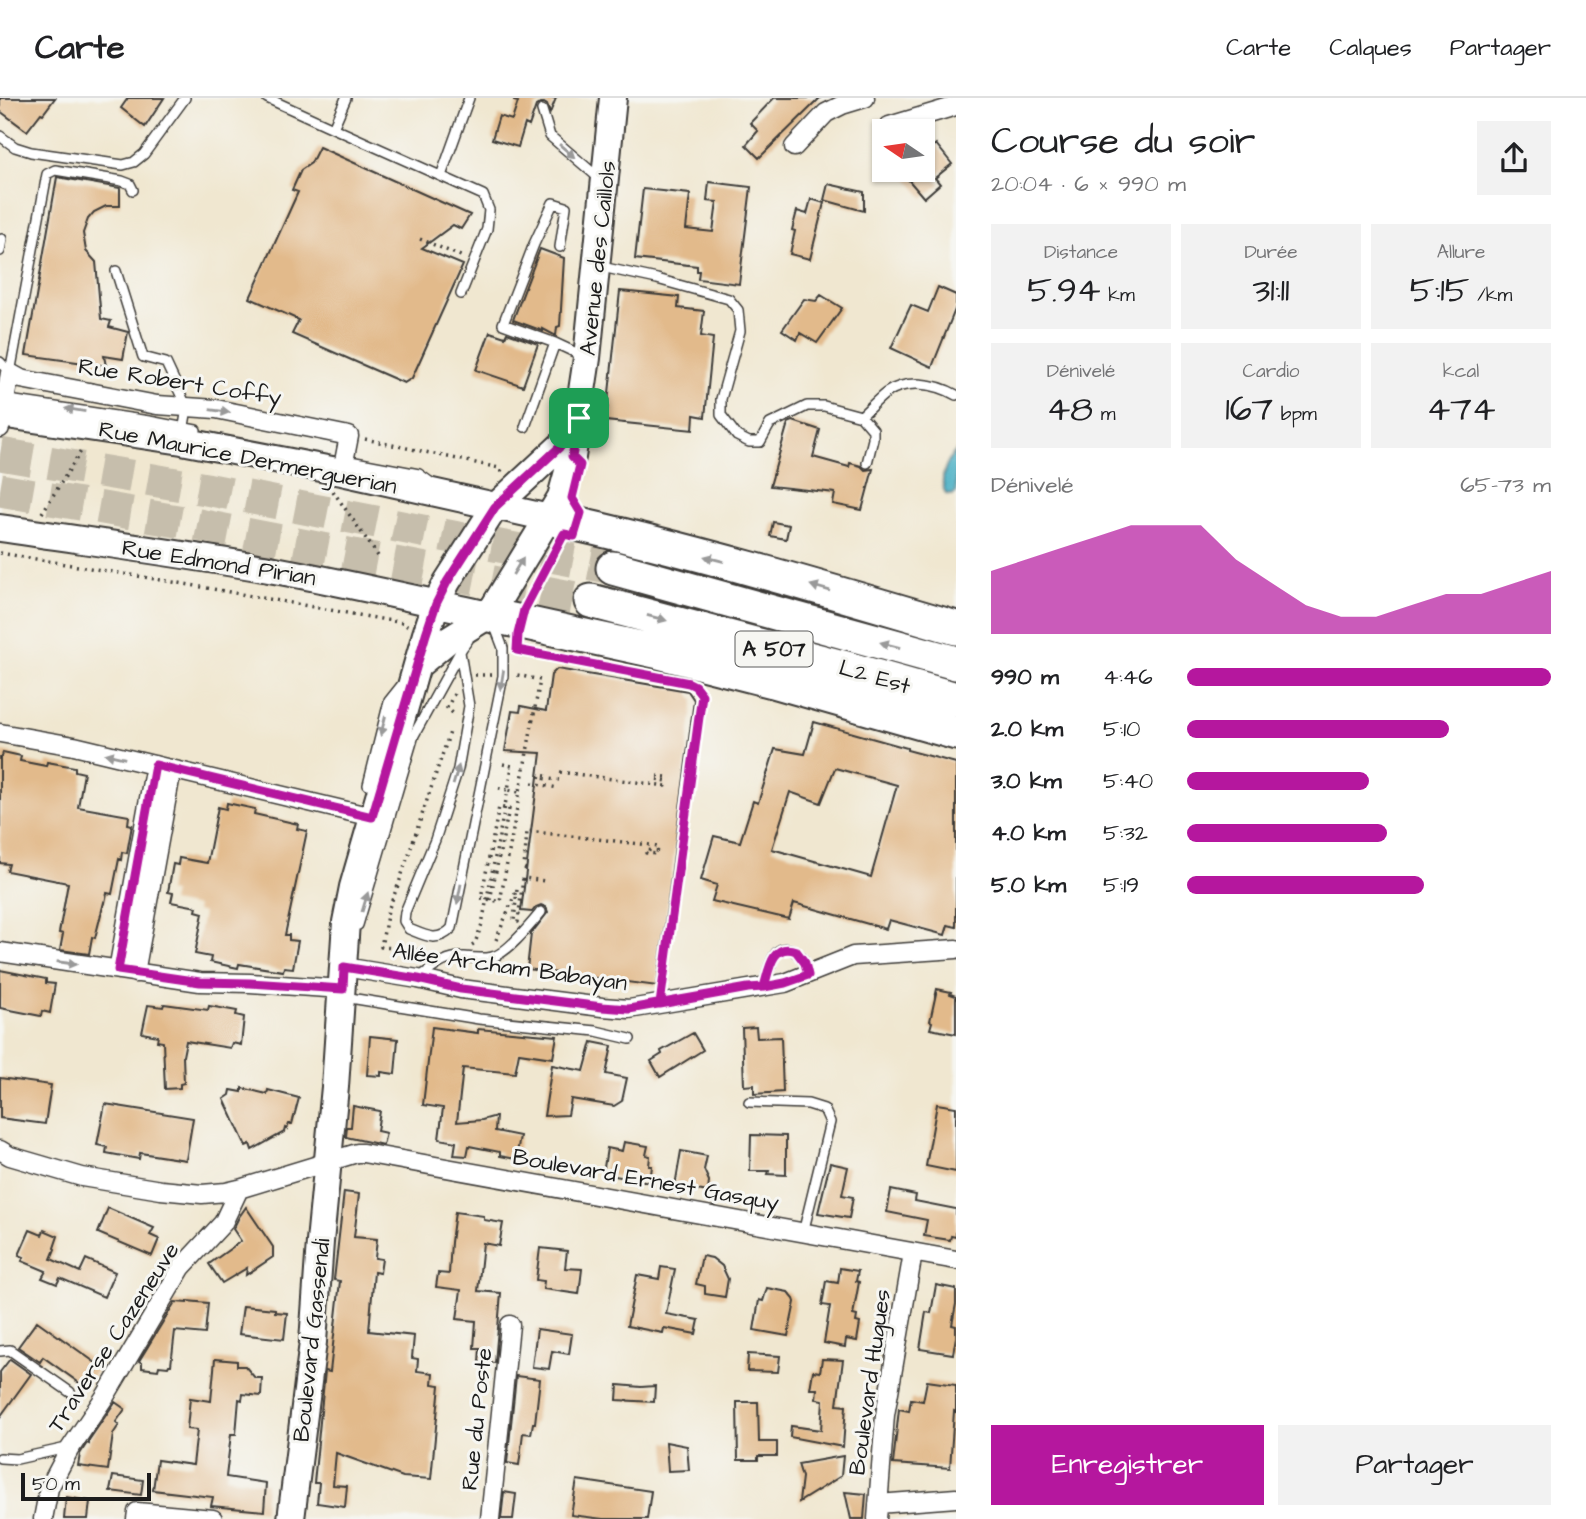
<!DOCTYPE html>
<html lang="fr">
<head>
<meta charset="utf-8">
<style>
  :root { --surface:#fff; --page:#f2f2f2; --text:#202124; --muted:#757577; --line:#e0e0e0; --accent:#b5179e }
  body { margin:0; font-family:"Architects Daughter",sans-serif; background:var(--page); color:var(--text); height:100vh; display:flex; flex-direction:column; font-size:26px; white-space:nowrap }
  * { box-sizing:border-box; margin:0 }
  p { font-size:23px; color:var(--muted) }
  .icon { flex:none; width:38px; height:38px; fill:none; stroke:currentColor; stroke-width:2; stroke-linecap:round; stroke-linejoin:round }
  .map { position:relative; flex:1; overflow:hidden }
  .details { display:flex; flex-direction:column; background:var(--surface); width:630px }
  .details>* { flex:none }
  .needle { width:46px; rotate:283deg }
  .tools { position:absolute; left:872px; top:21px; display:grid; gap:14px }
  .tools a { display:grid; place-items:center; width:63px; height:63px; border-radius:0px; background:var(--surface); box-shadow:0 2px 5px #0004; font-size:35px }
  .scale { position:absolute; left:21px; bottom:18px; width:130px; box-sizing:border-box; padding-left:7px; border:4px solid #1c1c1c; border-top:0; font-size:19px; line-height:24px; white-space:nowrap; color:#1c1c1c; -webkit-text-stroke:5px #f6f6f2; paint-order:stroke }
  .pin { position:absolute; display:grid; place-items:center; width:60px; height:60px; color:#fff; margin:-30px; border-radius:14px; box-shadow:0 4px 10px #0006 }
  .round { display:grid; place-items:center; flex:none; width:74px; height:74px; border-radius:0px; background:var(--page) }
  .overview { display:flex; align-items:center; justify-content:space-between; height:119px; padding:0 35px }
  h1 { font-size:38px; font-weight:600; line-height:52px }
  .stats { display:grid; grid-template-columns:repeat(3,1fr); gap:10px; height:119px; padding:7px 35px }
  .stats div { display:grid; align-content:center; border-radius:0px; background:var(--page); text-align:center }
  .stats b { font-size:35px; font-weight:600 }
  .stats small { font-size:19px; font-weight:400 }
  .stats p { font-size:19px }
  .chart { height:196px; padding:14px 35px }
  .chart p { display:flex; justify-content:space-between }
  .chart svg { width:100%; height:126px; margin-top:7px; fill:var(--accent); opacity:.7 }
  .cta { display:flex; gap:14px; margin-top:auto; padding:14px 35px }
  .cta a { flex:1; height:80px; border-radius:0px; background:var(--accent); color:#fff; font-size:28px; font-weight:600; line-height:80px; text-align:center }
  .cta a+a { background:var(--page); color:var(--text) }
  ul { padding:0 35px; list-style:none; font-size:23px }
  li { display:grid; grid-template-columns:112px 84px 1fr; align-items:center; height:52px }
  li i { height:18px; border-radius:9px; background:var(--accent) }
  header { display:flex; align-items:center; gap:42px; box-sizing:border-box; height:98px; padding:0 35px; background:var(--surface); border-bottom:2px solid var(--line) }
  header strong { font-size:33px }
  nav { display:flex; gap:38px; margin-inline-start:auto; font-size:24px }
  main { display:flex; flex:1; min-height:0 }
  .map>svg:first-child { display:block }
  .water { fill:#44adc3; stroke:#306470; stroke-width:2 }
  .building { fill:#e2ba8b; fill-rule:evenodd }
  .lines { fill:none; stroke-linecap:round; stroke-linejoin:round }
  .highway-tunnel { stroke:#c6beac; stroke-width:33; stroke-dasharray:33 17; stroke-linecap:butt }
  .lane-casing { stroke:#3c3a37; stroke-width:12 }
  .street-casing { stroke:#3c3a37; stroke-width:21 }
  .secondary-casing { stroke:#3c3a37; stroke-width:30 }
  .highway-casing { stroke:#3c3a37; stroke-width:37 }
  .path { stroke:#3c3a37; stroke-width:3.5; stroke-dasharray:2 5; stroke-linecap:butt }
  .lane { stroke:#fff; stroke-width:9 }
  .street { stroke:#fff; stroke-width:18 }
  .secondary { stroke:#fff; stroke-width:26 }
  .highway { stroke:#fff; stroke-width:33 }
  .oneway { fill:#999 }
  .route-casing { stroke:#fff; stroke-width:14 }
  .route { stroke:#b5179e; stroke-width:9 }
  .labels { text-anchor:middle; stroke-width:6; stroke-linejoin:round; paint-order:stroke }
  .shield { fill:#f6f6f2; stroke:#5d5d5c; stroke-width:2 }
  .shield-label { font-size:21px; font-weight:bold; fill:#1c1c1c }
  .street-label { font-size:23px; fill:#1c1c1c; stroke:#f6f6f2 }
</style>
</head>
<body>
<header>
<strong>Carte</strong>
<nav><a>Carte</a><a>Calques</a><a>Partager</a></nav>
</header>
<main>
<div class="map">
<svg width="956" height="1421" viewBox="0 0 956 1421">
  <rect width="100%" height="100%" fill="#f6f6f2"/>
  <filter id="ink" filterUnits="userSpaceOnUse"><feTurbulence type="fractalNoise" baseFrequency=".0143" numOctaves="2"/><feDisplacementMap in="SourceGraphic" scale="14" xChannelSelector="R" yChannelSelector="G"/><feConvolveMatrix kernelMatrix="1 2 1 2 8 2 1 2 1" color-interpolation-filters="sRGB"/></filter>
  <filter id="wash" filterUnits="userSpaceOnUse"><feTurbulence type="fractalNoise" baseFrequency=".00686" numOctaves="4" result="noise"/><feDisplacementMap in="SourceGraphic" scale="28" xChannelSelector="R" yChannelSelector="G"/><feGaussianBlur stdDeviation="1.57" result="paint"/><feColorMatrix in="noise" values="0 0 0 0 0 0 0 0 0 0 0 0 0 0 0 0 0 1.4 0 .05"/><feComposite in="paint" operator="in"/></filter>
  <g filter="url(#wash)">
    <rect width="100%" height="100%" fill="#f0e7d0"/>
    <path class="water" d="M956 353V395L952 397 946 396C938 382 946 364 956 353Z"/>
    <g id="blocks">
      <path class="building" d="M0 0H55L43 16 41 15 27 33 0 13Z
        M128 0H164L145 29 121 10Z
        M514 0H556L550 15 547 7 544 5H541L536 8 529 28 525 26 518 49 492 41 499 18 512 22 518 4 514 3Z
        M774 0H820L759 60 746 47 758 33 750 25Z
        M936 46 952 66 935 80 940 86 924 100 906 79 914 72H922V58Z
        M319 49 470 117 461 131 453 127 422 150 463 167 412 280 404 285 292 236 299 222 250 200 298 94 292 92 301 72 311 65Z
        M57 79 120 90V108H106L94 114 88 121 83 135 86 153 96 164 101 221 111 223 109 229 128 234 123 261 104 258 106 268 26 257Z
        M709 84 751 89 739 186 698 181 699 173H697V168L635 161 643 91 690 96 686 131 713 134 717 104 707 103Z
        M828 86 864 94V113L824 102Z
        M811 101 824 105 810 161 790 156 795 133 792 132 797 113 807 116Z
        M540 151 564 160 560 228 557 229 556 238 543 231V233L513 222Z
        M938 189 956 197V209L932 269 891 250 911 207 928 214Z
        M620 193 679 199 678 210 704 213 701 238 713 240 705 319 694 317 693 332 606 323Z
        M821 197 842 210 817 245 800 235 797 242 782 232 804 201 816 203Z
        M490 234 505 239 507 235 538 246 523 288 476 272Z
        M793 323 820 332 813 359 849 369 850 365 861 368 865 372 873 371 862 412 833 406 835 395 770 388 788 325Z
        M773 424 789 427 786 441 770 438Z
        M557 571 688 593 694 602 657 888 527 871 531 836 548 814 546 809 541 807 536 809 532 814 521 813 541 655 505 653 512 613 520 614 521 608 546 613 551 577Z
        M814 624 907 650V652L956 665V829L948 827 945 837 889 822 886 831 794 805 789 821 712 803 717 787 701 782 714 738 740 744 753 703 758 705 775 651 805 656ZM835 670 897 687 871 779 772 751 790 694 821 705Z
        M3 654 21 658 20 663 46 668 47 664 75 669V673L84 675 78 709 129 718 128 726 132 727 127 755 122 754 121 762 119 761 112 796 107 795 105 805 104 804 95 840 92 839 89 856 60 852 63 836 59 835 68 785 7 773 9 766 0 765V659H2Z
        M227 705 255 711 254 716 298 726 297 731 307 733 285 837H289V842L298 843 293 870 284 869 283 873 239 866 238 870 210 864 211 859 195 856 203 815 196 813 197 809 171 804 173 795 168 794 173 766 178 767 179 760 207 765 218 709 226 711Z
        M0 872 46 881V885L55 886 50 915 42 913 41 918 0 910Z
        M937 891 951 894 950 896 956 898V936L930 931 932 924 930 923Z
        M164 906 208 912 209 908 237 913 236 917 244 919 241 947 232 945 230 950 186 943 183 958 184 985 180 986V990L165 991 163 944 157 943 158 938 142 935 148 907 163 909Z
        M432 929 478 935V931L557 938 553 960 519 955 515 975 463 970 457 1024 482 1022 496 1018 495 1033 520 1038 516 1061 500 1058V1054L469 1048 467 1058 454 1057 456 1044 439 1041 443 1010 423 1007Z
        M756 929 757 940 781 939 783 994 754 996V987L744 988 742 930Z
        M693 935 703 952 660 979 651 963 662 956 661 953Z
        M370 938 398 941 395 976 381 974V978L367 977Z
        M592 944 612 948 606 976 627 980 622 1003 614 1008 571 1001 568 1017 544 1018 552 967 584 973Z
        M0 980 51 987 45 1026 0 1020Z
        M242 990 267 996 268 992 299 1000 292 1026H289L287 1031 285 1030 284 1034 252 1052 250 1046 246 1048 224 1001 230 997 231 992 242 994Z
        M105 1006 193 1020 186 1062 140 1055 139 1061 106 1055 107 1049 97 1047Z
        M937 1006 956 1009V1074L926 1068Z
        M353 1008 380 1013 377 1033 386 1035 383 1047 346 1039 347 1029H351Z
        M751 1037 786 1038V1077L768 1076 769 1073H750Z
        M624 1044 648 1048 646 1057 650 1058 649 1068H652L650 1084 603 1076 607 1050 622 1053Z
        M681 1053 707 1058 704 1072 709 1083 708 1094 675 1088Z
        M830 1065 848 1069 842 1097 853 1099 849 1120 818 1115Z
        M891 1092 916 1097 915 1103 956 1111V1139L951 1138 950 1142 924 1138 927 1122 887 1114Z
        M344 1094 359 1096 354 1139 377 1141 375 1160 382 1161 380 1175 374 1174 369 1233 414 1238 412 1260 418 1261 417 1273 433 1275 432 1286 440 1287 431 1381 403 1379 336 1355 333 1387 347 1388 345 1409 317 1405 319 1385H314L325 1273 330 1274 340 1183 334 1182Z
        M246 1109 273 1149V1159L246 1177 247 1170 222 1185 209 1166 241 1143 233 1131 239 1119Z
        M108 1110 154 1130 150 1137 159 1141 152 1158 98 1135Z
        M455 1114 484 1118V1122L503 1125 499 1148 483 1145 478 1193 501 1195 495 1265 479 1264 480 1250H474L476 1223 457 1221 461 1192 436 1189 438 1175 449 1176 451 1144Z
        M30 1132 42 1137 44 1132 58 1138 54 1150 55 1151 51 1161 80 1174 86 1161 115 1174 104 1199 60 1180 57 1186 42 1180 46 1173 22 1163 24 1159 19 1157Z
        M540 1150 567 1153 565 1170 582 1171 579 1196 543 1191 544 1183 536 1182Z
        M702 1158 712 1160 722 1168 728 1181 725 1199 705 1196V1188L696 1186Z
        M661 1169 675 1171 666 1216 699 1222 696 1236 664 1230 663 1235 627 1228 637 1177 659 1181Z
        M840 1170 858 1173 856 1183 859 1184 853 1217 857 1218 856 1224 860 1225 857 1243 846 1241 845 1249 824 1245 830 1208 822 1207 826 1183 838 1185Z
        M936 1187 956 1191V1206L952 1227 956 1228V1239L953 1256 920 1251 926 1214 931 1215Z
        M767 1190 788 1194 794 1201 795 1204 788 1238 754 1232 759 1202 763 1203Z
        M187 1203 208 1205 205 1236 175 1233 171 1267H169L168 1269 159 1268 158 1272 142 1270V1265L139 1263 175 1204 187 1205Z
        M243 1208 275 1211V1214L287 1215 284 1241 239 1236Z
        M37 1223 100 1268 85 1289 43 1259 40 1264 18 1249Z
        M537 1231 572 1236 569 1256 552 1253 549 1271 532 1269Z
        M748 1256 780 1258 778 1274 747 1273Z
        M10 1261 31 1276 0 1319V1274Z
        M215 1261 237 1263V1268H245L255 1280H262L261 1298 243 1296 242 1302 239 1301 236 1336H231L226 1379 266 1385 264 1413 211 1408 213 1399 153 1392 157 1362 193 1367 197 1332 187 1331 190 1300 211 1303Z
        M822 1261 843 1262 837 1307 846 1308 843 1349 790 1339 791 1328 821 1332 823 1302 816 1301 817 1291H810L813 1273 820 1274Z
        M516 1278 540 1281 535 1325H533L531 1336 523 1335 519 1367 507 1365Z
        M927 1283 956 1287V1314L954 1313 950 1370 893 1366 899 1311 909 1313 911 1301 923 1303Z
        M618 1287 641 1289 655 1288 654 1304 617 1302Z
        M115 1304 125 1311 116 1324 119 1327 113 1336 108 1372 78 1368 80 1356 87 1345 89 1346V1342Z
        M737 1304H758L759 1344H777V1358H758V1362H738Z
        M666 1344 687 1348 689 1372 668 1373Z
        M843 1358 841 1378 799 1404 802 1379 798 1366Z
        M113 1378 143 1382 141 1397 110 1393Z
        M577 1382 651 1393 647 1421H603L571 1417Z
        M504 1394 516 1396 513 1421H501Z
        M845 1394 866 1396 864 1421H851Z
        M66 1399 90 1403 88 1421H64Z"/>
    </g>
  </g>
  <g filter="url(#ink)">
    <use href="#blocks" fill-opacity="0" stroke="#3c3a37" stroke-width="2"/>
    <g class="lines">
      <path class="highway-tunnel" d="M0 356 206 391 613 470
        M0 392 194 426 591 503"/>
      <defs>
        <path id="lane" d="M267 0 333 30
          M346 0 333 30 483 97 489 112 487 131 461 196
          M542 12 550 38 600 81
          M0 38 15 49 31 54 123 67 134 64 144 56 185 0
          M441 78 469 0
          M560 149 566 109 553 105 534 146 503 226 555 245 585 259
          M0 153 2 141
          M597 168 657 181 729 201 738 212 740 233 721 301V317L737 338 749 344H760L770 326 807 308H824L861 318C869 311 877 302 886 295 907 281 935 285 956 297
          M116 173 143 259 166 265 187 310 183 334
          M0 264 10 275
          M10 275 47 76 55 72 122 83 130 86 133 92
          M2 301 149 323 196 332
          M861 318 873 332V341L867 365
          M525 329 555 245
          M350 363 419 376 430 384
          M460 554 469 608 458 671 435 742 405 814 404 823 409 831C426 838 438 845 452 830L503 578V550L494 526
          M368 687 389 603 401 588
          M358 827 414 637 462 550 468 542
          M420 879C434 869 446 858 464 859 473 860 484 861 492 859 507 856 531 826 541 814
          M764 889C767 879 769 866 775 857 784 843 800 854 805 866 807 869 807 873 808 877
          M344 899 479 921 596 933 630 941
          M749 1004 808 1006 824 1011 830 1024 803 1135
          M0 1253 10 1252 70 1294
          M0 1360 17 1361 62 1351 69 1352"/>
        <path id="street" d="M889 28 956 8
          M794 49 826 15 842 7 865 0
          M0 330 10 275 21 281 157 307 216 311 349 338 342 374
          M0 635 74 648 372 719
          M0 854 200 884 250 885 343 891
          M344 869 418 881 461 891 602 909 629 911 785 885 853 858 956 851
          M118 872 155 667
          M135 875 172 671
          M0 1052 10 1058 82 1079 161 1092 202 1096 226 1094 239 1091 357 1055H363L956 1162
          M878 1406 956 1400
          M43 1421 49 1390 69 1352 106 1297 182 1169 223 1125 239 1091
          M136 1421 137 1414 213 1421
          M490 1421 510 1227
          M877 1421 885 1317 913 1155"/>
        <path id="secondary" d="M0 316 182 343 342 374 549 420
          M0 430C93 444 187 456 280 473 350 486 419 502 489 517
          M418 567 447 543 489 517 561 399 572 359 587 260 613 0
          M291 1421 313 1244 320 1144 335 989 346 824 353 789 426 536 436 506 447 484 495 409 564 345 579 320"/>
        <path id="highway" d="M549 420C686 450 821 490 956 530
          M613 470 956 565
          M591 503 850 571 956 601
          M489 517 659 554 773 583 956 635"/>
      </defs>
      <use href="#lane" class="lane-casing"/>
      <use href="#street" class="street-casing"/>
      <use href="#secondary" class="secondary-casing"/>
      <use href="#highway" class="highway-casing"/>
      <path class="path" d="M420 141 463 159
        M365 341 499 370 503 375
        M333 393 378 458
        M42 415 83 350
        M0 455 179 485 403 525 407 528
        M530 501 554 455
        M516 552 580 564
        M475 577H492
        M454 596 447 610 455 617
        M503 666 512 668 508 692 519 694
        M560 674 666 688 667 683
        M546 678 540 677 539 680 559 682
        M666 679 656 678V681L667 683
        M532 685 558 690
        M526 771 524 770 527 733 658 748 657 756 646 755V752L657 753
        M490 802 509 711 499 709 481 800C487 801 493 802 500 804L540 582 513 576
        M496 842 517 791 514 823 518 824 523 780 545 783
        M472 847 475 845 482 826 508 692 499 690
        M424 852 381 849 388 812 399 785 451 631
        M662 889 702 597 696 590"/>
      <use href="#lane" class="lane"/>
      <use href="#street" class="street"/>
      <use href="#secondary" class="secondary"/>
      <use href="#highway" class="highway"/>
    </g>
    <defs><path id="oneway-solid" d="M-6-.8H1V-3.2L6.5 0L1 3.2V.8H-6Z" transform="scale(1.75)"/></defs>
    <g class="oneway">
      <use href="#oneway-solid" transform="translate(567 53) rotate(41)"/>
      <use href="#oneway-solid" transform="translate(75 312) rotate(-171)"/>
      <use href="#oneway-solid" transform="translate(220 313) rotate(8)"/>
      <use href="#oneway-solid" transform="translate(714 461) rotate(-165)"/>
      <use href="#oneway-solid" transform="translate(518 468) rotate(-59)"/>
      <use href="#oneway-solid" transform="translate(820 490) rotate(-164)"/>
      <use href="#oneway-solid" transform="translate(657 520) rotate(15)"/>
      <use href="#oneway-solid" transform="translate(890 547) rotate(-165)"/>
      <use href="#oneway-solid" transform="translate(502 582) rotate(99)"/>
      <use href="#oneway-solid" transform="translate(383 628) rotate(104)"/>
      <use href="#oneway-solid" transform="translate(115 658) rotate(-167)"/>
      <use href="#oneway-solid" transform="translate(456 677) rotate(-74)"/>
      <use href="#oneway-solid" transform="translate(459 796) rotate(101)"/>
      <use href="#oneway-solid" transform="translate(365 804) rotate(-73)"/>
      <use href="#oneway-solid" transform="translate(67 865) rotate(8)"/>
    </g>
  </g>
  <g class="lines" filter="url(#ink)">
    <defs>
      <path id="route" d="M579 320 564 345 495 409 447 484 436 506 426 536 372 719 155 667 118 872 200 884 250 885 343 891 344 869 418 881 461 891 602 909 629 911 748 890 764 889 785 885 808 877 805 865 796 853C772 844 769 872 764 889L748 890 660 906 702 597 695 588 689 585 517 552 518 536 524 512 564 436 574 438 581 415 572 400 580 367 572 359 579 320"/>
    </defs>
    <use href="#route" class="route-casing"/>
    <use href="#route" class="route"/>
  </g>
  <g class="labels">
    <rect class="shield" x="735.5" y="533.5" width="77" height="35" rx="5"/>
    <g class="shield-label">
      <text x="774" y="558">A 507</text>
    </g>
    <g class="street-label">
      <text transform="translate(597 160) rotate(-84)" y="8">Avenue des Caillols</text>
      <text transform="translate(180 283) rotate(9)" y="8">Rue Robert Coffy</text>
      <text transform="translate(248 359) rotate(11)" y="8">Rue Maurice Dermerguerian</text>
      <text transform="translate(219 464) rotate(9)" y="8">Rue Edmond Pirian</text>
      <text transform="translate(875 578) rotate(16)" y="8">L2 Est</text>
      <text transform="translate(510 868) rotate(8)" y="8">Allée Archam Babayan</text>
      <text transform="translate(646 1081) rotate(10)" y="8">Boulevard Ernest Gasquy</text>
      <text transform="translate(113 1239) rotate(-57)" y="8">Traverse Cazeneuve</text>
      <text transform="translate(311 1242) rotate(-84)" y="8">Boulevard Gassendi</text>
      <text transform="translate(869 1284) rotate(-82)" y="8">Boulevard Hugues</text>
      <text transform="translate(476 1321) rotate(-84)" y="8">Rue du Poste</text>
    </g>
  </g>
</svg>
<div class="tools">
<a><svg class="needle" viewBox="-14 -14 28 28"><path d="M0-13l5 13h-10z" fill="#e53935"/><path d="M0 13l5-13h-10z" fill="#757577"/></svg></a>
</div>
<div class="scale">50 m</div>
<div class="pin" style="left:579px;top:320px;background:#1e9e55"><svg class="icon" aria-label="arrive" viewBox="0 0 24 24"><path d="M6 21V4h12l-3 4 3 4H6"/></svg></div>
</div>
<section class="details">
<div class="overview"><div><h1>Course du soir</h1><p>20:04 · 6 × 990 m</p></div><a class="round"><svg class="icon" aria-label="share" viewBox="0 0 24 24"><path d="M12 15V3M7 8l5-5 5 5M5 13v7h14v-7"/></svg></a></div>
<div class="stats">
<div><p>Distance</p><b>5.94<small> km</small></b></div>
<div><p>Durée</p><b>31:11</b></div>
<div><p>Allure</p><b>5:15<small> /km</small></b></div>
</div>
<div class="stats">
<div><p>Dénivelé</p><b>48<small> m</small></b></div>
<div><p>Cardio</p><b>167<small> bpm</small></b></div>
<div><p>kcal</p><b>474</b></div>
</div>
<div class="chart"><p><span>Dénivelé</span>65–73 m</p>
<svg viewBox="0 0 160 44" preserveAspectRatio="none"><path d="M0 44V22L10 18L20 14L30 10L40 6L50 6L60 6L70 18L80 26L90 34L100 38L110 38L120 34L130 30L140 30L150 26L160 22V44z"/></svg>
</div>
<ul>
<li><b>990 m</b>4:46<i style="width:100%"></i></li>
<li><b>2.0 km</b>5:10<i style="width:72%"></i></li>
<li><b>3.0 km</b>5:40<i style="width:50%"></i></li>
<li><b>4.0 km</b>5:32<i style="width:55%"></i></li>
<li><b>5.0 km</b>5:19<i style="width:65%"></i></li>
</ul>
<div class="cta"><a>Enregistrer</a><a>Partager</a></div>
</section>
</main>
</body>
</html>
